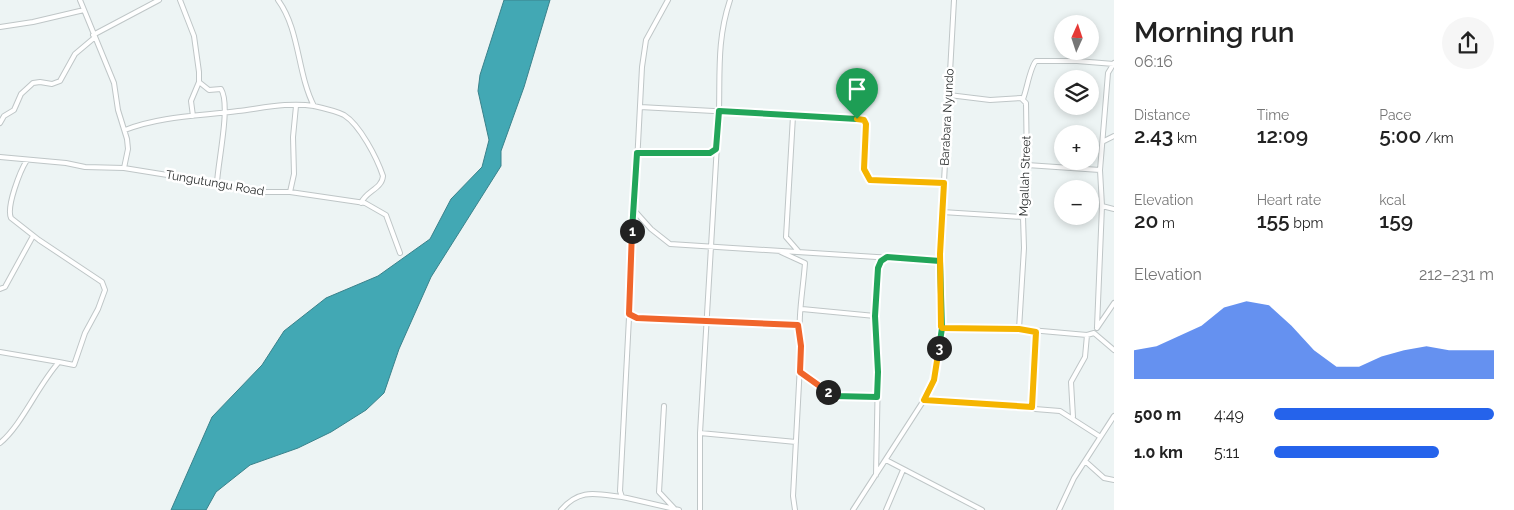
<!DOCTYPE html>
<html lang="en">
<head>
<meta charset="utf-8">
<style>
  :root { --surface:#fff; --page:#f6f6f6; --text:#222; --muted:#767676; --accent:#2563eb }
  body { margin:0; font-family:Raleway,sans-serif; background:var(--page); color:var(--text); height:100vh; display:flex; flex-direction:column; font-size:19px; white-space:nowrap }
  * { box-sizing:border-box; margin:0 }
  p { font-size:16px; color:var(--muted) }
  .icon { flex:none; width:28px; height:28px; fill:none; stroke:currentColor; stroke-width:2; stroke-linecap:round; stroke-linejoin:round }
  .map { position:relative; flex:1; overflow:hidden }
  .panel { display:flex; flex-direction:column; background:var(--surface); width:400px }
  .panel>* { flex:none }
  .needle { width:32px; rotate:3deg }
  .controls { position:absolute; left:1054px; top:15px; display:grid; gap:10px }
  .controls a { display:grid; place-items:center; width:45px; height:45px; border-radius:50%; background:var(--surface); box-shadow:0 2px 8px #0003; font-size:25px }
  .pin { position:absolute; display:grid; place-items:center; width:42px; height:42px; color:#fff; margin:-51px -21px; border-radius:50% 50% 50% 0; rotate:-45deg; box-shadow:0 0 5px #0007 }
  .pin .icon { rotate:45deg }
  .km { position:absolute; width:25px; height:25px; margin:-12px; border-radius:50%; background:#222; color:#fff; font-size:14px; line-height:25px; text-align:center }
  .round { display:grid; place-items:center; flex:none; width:52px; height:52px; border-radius:26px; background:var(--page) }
  .summary { display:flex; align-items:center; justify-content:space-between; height:85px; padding:0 20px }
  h1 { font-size:28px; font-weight:600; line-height:38px }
  .figures { display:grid; grid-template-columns:repeat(3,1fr); gap:8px; height:85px; padding:5px 20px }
  .figures div { display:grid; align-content:center }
  .figures b { font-size:21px; font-weight:600 }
  .figures small { font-size:14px; font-weight:400 }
  .figures p { font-size:14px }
  .chart { height:140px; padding:10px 20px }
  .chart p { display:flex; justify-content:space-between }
  .chart svg { width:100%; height:90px; margin-top:5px; fill:var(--accent); opacity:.7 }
  ul { padding:0 20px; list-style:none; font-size:16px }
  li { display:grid; grid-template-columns:80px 60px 1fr; align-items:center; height:38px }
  li i { height:12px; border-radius:6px; background:var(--accent) }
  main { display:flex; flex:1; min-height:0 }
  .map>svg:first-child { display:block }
  .water { fill:#42a8b4; stroke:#3a828b }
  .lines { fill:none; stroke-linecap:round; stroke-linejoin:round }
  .street-casing { stroke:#bfc6c7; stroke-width:6 }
  .street { stroke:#fff; stroke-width:4 }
  .split-1-casing { stroke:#fff; stroke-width:10 }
  .split-2-casing { stroke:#fff; stroke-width:10 }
  .split-3-casing { stroke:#fff; stroke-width:10 }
  .split-4-casing { stroke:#fff; stroke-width:10 }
  .split-5-casing { stroke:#fff; stroke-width:10 }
  .split-1 { stroke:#22a559; stroke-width:6 }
  .split-2 { stroke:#f0652b; stroke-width:6 }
  .split-3 { stroke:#22a559; stroke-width:6 }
  .split-4 { stroke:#f5b400; stroke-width:6 }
  .split-5 { stroke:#f5b400; stroke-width:6 }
  .labels { text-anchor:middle; stroke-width:5; stroke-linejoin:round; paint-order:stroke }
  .street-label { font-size:12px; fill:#282b2b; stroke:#fff }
</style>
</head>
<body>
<main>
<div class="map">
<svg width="1114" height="510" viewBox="0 0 1114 510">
  <rect width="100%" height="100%" fill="#edf4f4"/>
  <path class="water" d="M504 0H550L524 87 501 151V166L431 277 399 349 384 393 366 410 331 432 298 448 250 465 216 492 206 510H171L212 417 262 365 284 331 326 298 378 276 430 239 451 199 482 167 489 140 478 91 480 75Z"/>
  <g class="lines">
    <defs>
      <path id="street" d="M80 0 114 83 118 110 127 139 128 149 124 168
        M180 0 194 36 199 72V82L191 101 193 116
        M278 0C300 30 297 73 314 106
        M668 0 646 40 642 67 620 491 622 497 627 498 679 510
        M0 27 33 22 84 10
        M93 35 159 0
        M1114 63 1108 73 1100 170 1102 206 1114 209
        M199 82 209 90 221 89C231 105 218 161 217 183
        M949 95 990 100 1021 98 1026 103 1027 165 1023 217 1024 248 1019 329
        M1023 99C1027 89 1030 67 1036 61H1077L1114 64
        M640 107 862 119 865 122C870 140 857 165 870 179L945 183
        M793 116 786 237 799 252
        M0 123 4 116 14 110 21 94 33 83 40 82 52 84 60 81 75 54 94 38
        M125 130C161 116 200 116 238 111 263 108 289 102 314 106 323 108 336 111 344 115 360 125 377 158 383 176 382 189 366 191 361 203
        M1104 141 1114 136
        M637 153 703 154 716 149
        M0 157 66 163 85 167 124 168 217 183 232 188 258 192H290L365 203 386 215 400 253
        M1027 165 1100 170
        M290 192 294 174 293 137 296 106
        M634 210 651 229 670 244 940 261
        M942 212 1023 217
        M781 252 805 263C803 291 797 319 801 346L793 496 795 510
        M0 289 5 287 33 236
        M802 309 875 316
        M629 314 637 318 798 325
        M1097 327 1102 206
        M942 328 1019 329 1087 335 1094 333 1114 350
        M1097 328 1114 303
        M0 352 59 362
        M800 372 834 396 877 397
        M924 400 1060 411 1099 436
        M664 406 659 492 674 508
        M1032 407 1036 332
        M1073 417 1071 382 1085 357 1087 335
        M700 433 796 442
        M0 443C22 425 38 385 59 362L74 365 85 333 98 309 105 290 102 282 39 240 11 218C6 207 20 171 27 160
        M886 460 982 510
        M1085 461 1104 478 1114 480
        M876 475 878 372 875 316 878 268 881 261 887 257
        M561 510C580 488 596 494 622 497
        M700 510V433L719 111C720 72 717 39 730 0
        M853 510 924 400 934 380 938 363 942 328 940 254 954 0
        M886 510 903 470
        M1059 510 1074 478 1114 416"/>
    </defs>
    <use href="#street" class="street-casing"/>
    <use href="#street" class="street"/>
  </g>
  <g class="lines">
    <defs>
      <path id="split-1" d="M632 231 637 153H710L716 149 719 111 857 119"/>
      <path id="split-2" d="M632 231 629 314 637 318 798 325 801 346 800 372 828 392"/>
      <path id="split-3" d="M828 392 834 396 877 397 878 372 875 316 878 268 881 261 887 257 940 261 942 328 939 348"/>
      <path id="split-4" d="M939 348 934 380 924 400 1032 407 1036 332 1019 329 942 328 941 326"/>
      <path id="split-5" d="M857 119 864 120 866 124 864 169 870 180 944 183 940 254 941 326"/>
    </defs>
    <use href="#split-1" class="split-1-casing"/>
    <use href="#split-2" class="split-2-casing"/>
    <use href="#split-3" class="split-3-casing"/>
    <use href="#split-4" class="split-4-casing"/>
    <use href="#split-5" class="split-5-casing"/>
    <use href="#split-1" class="split-1"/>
    <use href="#split-2" class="split-2"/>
    <use href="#split-3" class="split-3"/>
    <use href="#split-4" class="split-4"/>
    <use href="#split-5" class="split-5"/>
  </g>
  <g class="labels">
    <g class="street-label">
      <text transform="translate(947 117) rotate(-87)" y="4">Barabara Nyundo</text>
      <text transform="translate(1025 176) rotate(-88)" y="4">Mgallah Street</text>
      <text transform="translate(215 183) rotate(10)" y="4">Tungutungu Road</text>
    </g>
  </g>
</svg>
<div class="controls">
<a><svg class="needle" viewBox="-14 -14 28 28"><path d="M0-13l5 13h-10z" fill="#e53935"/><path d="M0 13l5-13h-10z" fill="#767676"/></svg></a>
<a><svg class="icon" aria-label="layers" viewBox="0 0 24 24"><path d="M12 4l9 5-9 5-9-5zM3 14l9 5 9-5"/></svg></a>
<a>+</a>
<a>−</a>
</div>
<div class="pin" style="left:857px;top:119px;background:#1e9e55"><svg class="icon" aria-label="arrive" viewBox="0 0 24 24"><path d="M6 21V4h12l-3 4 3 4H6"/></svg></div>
<b class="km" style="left:632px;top:231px">1</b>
<b class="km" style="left:828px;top:392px">2</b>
<b class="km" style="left:939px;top:348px">3</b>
</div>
<section class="panel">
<div class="summary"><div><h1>Morning run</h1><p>06:16</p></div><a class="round"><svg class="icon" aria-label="share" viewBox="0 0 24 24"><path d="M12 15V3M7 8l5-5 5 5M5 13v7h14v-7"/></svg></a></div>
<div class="figures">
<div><p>Distance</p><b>2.43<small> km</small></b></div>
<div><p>Time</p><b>12:09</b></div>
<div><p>Pace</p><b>5:00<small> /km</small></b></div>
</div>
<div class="figures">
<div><p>Elevation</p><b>20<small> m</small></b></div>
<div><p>Heart rate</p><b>155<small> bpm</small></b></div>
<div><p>kcal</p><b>159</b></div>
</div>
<div class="chart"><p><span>Elevation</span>212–231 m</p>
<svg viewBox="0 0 160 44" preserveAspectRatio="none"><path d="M0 44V30L10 28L20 23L30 18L40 9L50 6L60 8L70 18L80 30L90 38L100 38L110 33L120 30L130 28L140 30L150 30L160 30V44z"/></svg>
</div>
<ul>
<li><b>500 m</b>4:49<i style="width:100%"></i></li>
<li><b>1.0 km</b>5:11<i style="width:75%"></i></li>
</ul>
</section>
</main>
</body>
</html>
